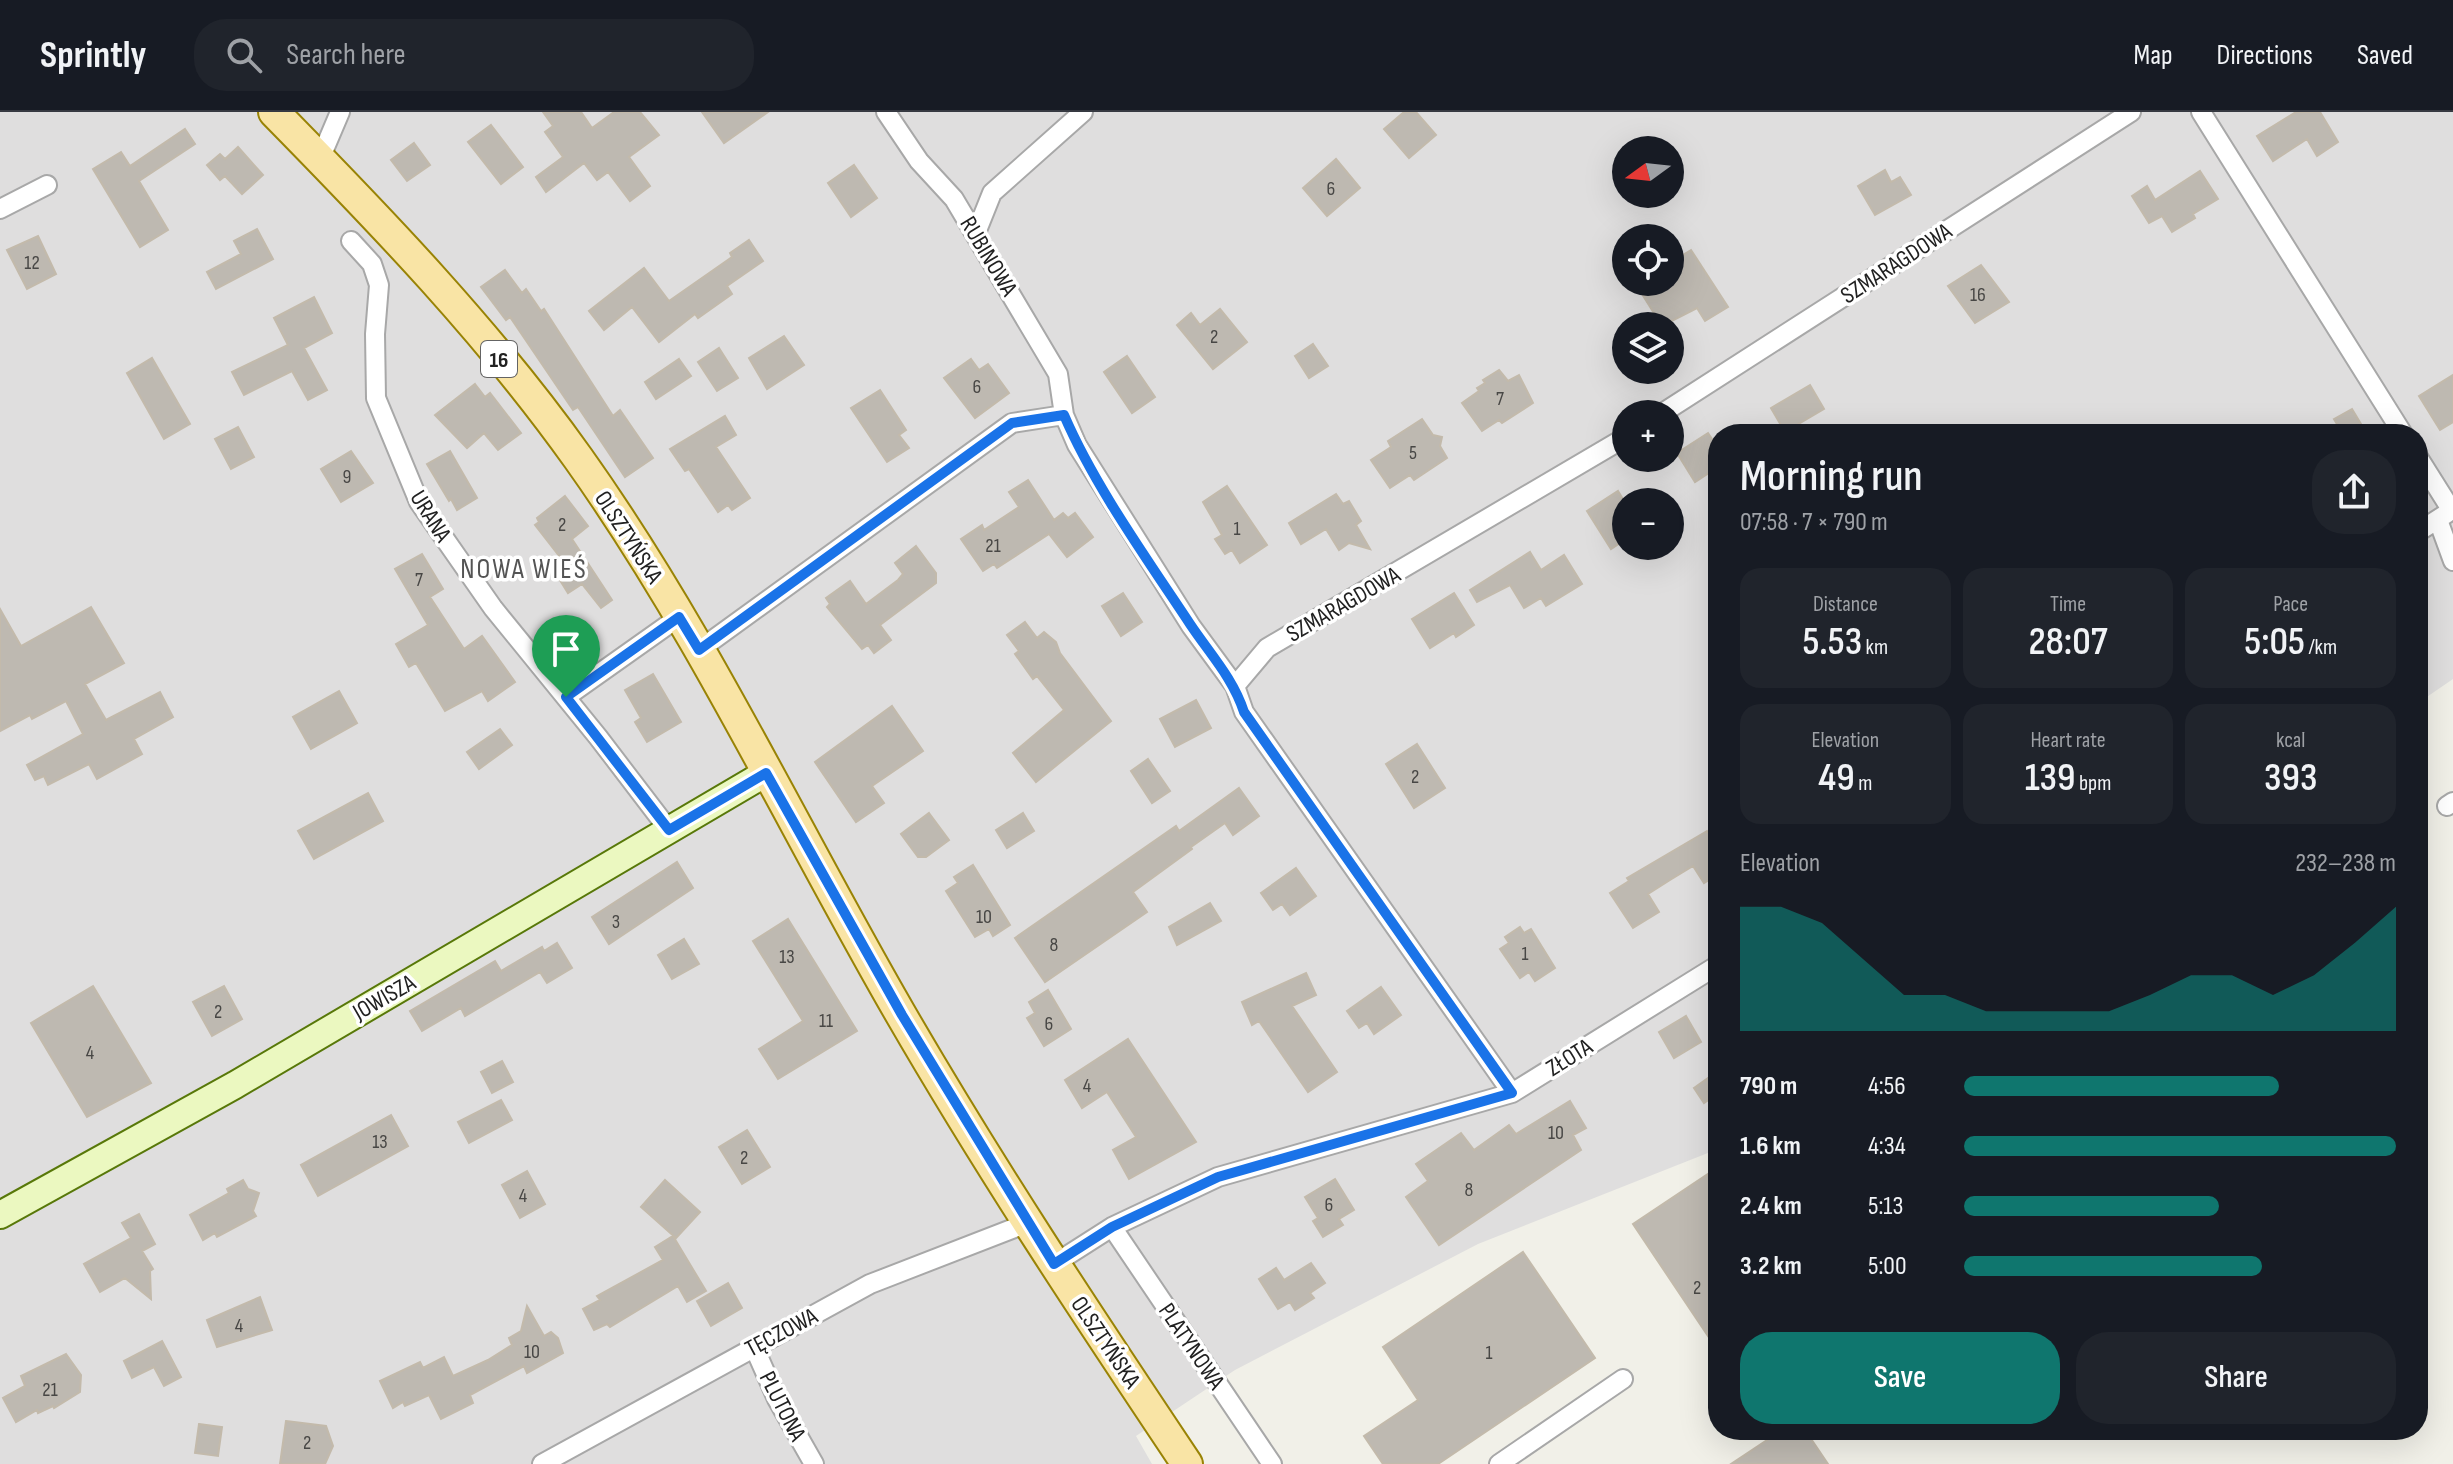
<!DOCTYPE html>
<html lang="en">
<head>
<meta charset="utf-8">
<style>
  :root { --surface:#171b24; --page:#20242c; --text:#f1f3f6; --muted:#9ea1a6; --line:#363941; --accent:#0f766e }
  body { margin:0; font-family:"Sofia Sans Condensed",sans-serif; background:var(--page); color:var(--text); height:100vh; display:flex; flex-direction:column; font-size:30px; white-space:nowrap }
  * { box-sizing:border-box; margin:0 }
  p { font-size:26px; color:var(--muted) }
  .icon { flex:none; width:44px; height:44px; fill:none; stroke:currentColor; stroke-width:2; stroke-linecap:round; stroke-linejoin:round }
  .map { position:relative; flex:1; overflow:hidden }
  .drawer { position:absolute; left:1708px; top:312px; width:720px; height:1016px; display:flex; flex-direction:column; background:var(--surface); border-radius:32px; box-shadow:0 8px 32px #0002 }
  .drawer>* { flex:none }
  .needle { width:52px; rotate:255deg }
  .fabs { position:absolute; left:1612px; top:24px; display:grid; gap:16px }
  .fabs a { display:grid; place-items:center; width:72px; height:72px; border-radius:50%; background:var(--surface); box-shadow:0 8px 32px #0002; font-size:40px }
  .pin { position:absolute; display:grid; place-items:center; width:68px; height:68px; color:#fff; margin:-82px -34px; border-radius:50% 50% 50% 0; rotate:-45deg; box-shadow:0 0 8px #0007 }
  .pin .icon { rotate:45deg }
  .round { display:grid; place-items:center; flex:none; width:84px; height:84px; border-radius:32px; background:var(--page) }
  .head { display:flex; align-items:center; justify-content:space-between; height:136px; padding:0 32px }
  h1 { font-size:44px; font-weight:600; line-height:60px }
  .figures { display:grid; grid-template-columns:repeat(3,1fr); gap:12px; height:136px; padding:8px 32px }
  .figures div { display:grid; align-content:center; border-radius:20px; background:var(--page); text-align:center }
  .figures b { font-size:40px; font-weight:600 }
  .figures small { font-size:22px; font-weight:400 }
  .figures p { font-size:22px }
  .chart { height:224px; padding:16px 32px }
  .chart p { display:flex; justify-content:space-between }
  .chart svg { width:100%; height:144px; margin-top:8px; fill:var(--accent); opacity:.7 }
  .primary-button { display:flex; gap:16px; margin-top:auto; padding:16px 32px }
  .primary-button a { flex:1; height:92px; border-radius:32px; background:var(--accent); color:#fff; font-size:32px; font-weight:600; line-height:92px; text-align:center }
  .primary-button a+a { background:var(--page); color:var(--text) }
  ul { padding:0 32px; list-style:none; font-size:26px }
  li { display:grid; grid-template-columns:128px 96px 1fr; align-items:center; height:60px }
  li i { height:20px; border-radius:10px; background:var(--accent) }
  header { display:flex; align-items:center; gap:48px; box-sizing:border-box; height:112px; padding:0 40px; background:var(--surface); border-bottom:2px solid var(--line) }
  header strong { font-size:38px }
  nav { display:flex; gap:44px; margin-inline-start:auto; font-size:28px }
  .search { width:560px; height:72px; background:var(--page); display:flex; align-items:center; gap:20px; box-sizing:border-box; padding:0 28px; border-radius:32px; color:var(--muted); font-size:30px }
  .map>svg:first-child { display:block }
  .residential { fill:#dfdede; fill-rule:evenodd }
  .building { fill:#beb9b1; stroke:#c3baab; stroke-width:2 }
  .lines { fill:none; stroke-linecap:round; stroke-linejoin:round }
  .street-casing { stroke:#a8a8a8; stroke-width:22 }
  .secondary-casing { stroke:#587809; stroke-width:30 }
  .primary-casing { stroke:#998305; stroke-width:34 }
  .street { stroke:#fff; stroke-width:18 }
  .secondary { stroke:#ebf8c0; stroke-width:26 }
  .primary { stroke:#f9e4a5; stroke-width:30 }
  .route-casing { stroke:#fff; stroke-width:16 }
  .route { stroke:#1a73e8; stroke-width:10 }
  .labels { text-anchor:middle; stroke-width:7; stroke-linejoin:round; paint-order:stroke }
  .number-label { font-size:20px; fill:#484745 }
  .shield { fill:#fff; stroke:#646464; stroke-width:2 }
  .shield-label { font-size:22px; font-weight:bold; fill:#212121 }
  .street-label { font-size:24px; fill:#212121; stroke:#fff }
  .quarter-label { font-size:28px; letter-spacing:2px; fill:#545454; stroke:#fff }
</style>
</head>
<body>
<header>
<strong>Sprintly</strong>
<div class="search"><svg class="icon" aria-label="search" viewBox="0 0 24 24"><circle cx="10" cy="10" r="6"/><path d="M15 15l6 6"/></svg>Search here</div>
<nav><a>Map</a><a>Directions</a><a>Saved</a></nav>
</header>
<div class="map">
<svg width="2453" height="1352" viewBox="0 0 2453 1352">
  <rect width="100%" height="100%" fill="#f1f0e8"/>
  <path class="residential" d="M0 0H2453V567L2418 591V322H1718V1037L1478 1132 1235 1258 1136 1324 1152 1352H0ZM1626 38H1670V82H1626ZM1626 126H1670V170H1626ZM1626 214H1670V258H1626ZM1626 302H1670V346H1626ZM1626 390H1670V434H1626Z"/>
  <path class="building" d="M543 0H581L592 16 614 0H640L659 23 629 45 650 74 630 89 608 60 597 68 584 51 546 80 536 65 563 45 545 20 553 14Z
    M702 0H768L724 31Z
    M1404 0H1416L1436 23 1409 46 1384 17Z
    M2296 0H2320L2338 30 2317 44 2307 27 2273 49 2257 24Z
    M491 13 523 55 501 72 468 30Z
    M185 17 195 32 139 69 168 118 140 135 93 57 121 40 130 54Z
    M414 31 430 53 407 69 391 48Z
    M238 35 263 63 242 82 225 64 220 68 207 53 220 42 225 47Z
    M1336 47 1360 76 1327 104 1303 76Z
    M854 53 877 86 851 105 828 71Z
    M1885 58 1891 70 1900 65 1911 83 1875 103 1858 74Z
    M2200 59 2218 87 2193 102 2195 106 2172 120 2162 104 2149 111 2132 84 2147 74 2155 88Z
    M257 117 273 147 216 177 207 160 241 142 234 129Z
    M38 124 56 162 27 177 7 138Z
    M749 128 763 149 727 174 732 182 698 206 695 202 659 230 632 195 604 218 589 199 644 156 669 189 732 145 730 141Z
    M1691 138 1728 195 1705 209 1697 196 1662 214 1642 182 1660 170H1670V151Z
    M1981 153 2009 190 1975 211 1948 174Z
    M505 158 522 181 526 177 541 199 544 197 613 304 620 298 653 346 625 365 578 295 573 298 510 205 506 208 481 175Z
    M314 185 332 221 304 236 327 278 308 288 292 259 244 283 232 260 288 233 274 206Z
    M1220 197 1247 230 1213 257 1177 213 1191 201 1200 213Z
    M784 224 804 253 767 277 749 246Z
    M1313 232 1328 254 1309 266 1295 244Z
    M719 236 738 266 717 279 698 250Z
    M1127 244 1155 285 1132 301 1104 260Z
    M152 246 190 312 164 327 127 261Z
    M679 247 691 264 656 287 645 270Z
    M971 247 979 258 988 252 1009 281 975 306 944 266Z
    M1499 258 1508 269 1519 263 1533 291 1502 311 1499 308 1482 319 1462 291 1479 279 1477 276 1485 271 1483 268Z
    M2453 263V310L2440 318 2419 284Z
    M475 272 485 285 490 281 521 321 498 338 484 321 467 336 435 303Z
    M1810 273 1824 297 1785 320 1771 296Z
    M880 278 906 318 899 323 909 336 887 350 851 296Z
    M2352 297 2367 322H2343L2334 307Z
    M725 304 736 323 716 335 750 386 732 398 728 393 718 400 689 357 685 359 670 337Z
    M1422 307 1433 323 1442 325 1440 334 1447 346 1414 368 1410 363 1390 376 1371 348 1391 335 1388 329Z
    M238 315 254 345 231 357 215 327Z
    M1708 321 1718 336V355L1695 370 1677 341Z
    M351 339 373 371 341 390 321 357Z
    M450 339 477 386 457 398 451 387 449 389 427 352Z
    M1028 368 1054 408 1063 401 1068 406 1075 401 1093 425 1067 445 1049 422 997 456 994 452 983 459 961 427 982 413 984 418 1019 395 1009 380Z
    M1227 374 1267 433 1240 451 1232 438 1225 442 1215 427 1222 423 1203 390Z
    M1618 379 1626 392V427L1611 437 1587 399Z
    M1336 382 1343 392 1349 389 1361 409 1356 413 1370 437 1349 431 1339 438 1326 417 1301 432 1289 411Z
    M565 384 588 414 572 427 612 488 601 496 582 472 568 481 558 465 570 458 535 413 539 410 537 406Z
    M916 434 936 461V471L880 513 891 528 874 541 868 533 862 537 827 495 830 492 826 486 850 469 866 492 898 468 903 462 895 451Z
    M1530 440 1541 458 1564 443 1582 472 1546 494 1541 486 1524 496 1510 473 1477 490 1470 478Z
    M422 442 443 477 430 485 464 537 482 524 515 570 488 589 482 579 445 599 416 551 409 555 396 532 428 513 395 457Z
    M1123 481 1142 510 1121 524 1102 494Z
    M1454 481 1474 513 1456 525 1454 521 1430 536 1412 507Z
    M91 495 124 551 85 572 106 608 160 580 173 605 134 627 142 642 97 667 89 652 48 673 44 664 35 668 27 653 83 622 66 589 32 607 30 603 0 619V497L21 534Z
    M1025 510 1037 526 1044 520 1056 530 1060 541 1111 609 1036 670 1013 641 1064 598 1037 564 1033 567 1015 542 1019 539 1007 523Z
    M653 562 681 610 647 630 635 610 641 606 625 578Z
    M339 579 357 611 311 637 293 605Z
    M1196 588 1211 616 1175 635 1160 607Z
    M892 594 923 639 872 674 884 691 856 710 815 650Z
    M500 617 512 633 479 657 467 640Z
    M1417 632 1445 676 1414 696 1386 652Z
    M1148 647 1170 679 1152 691 1131 659Z
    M1239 676 1259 704 1233 723 1225 711 1191 735 1192 737 1133 780 1147 800 1045 870 1015 826 1176 714 1179 719Z
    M368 681 383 709 314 747 298 719Z
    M929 701 949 728 926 745H918L901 722Z
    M1023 701 1034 719 1007 736 996 718Z
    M1707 719 1718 737V762L1704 771 1693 754 1670 768 1648 782 1659 800 1633 816 1610 781 1629 769 1627 766Z
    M677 750 693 776 609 832 592 805Z
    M973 753 1010 813 993 824 989 817 975 825 946 779 958 771 954 765Z
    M1296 756 1316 784 1290 803 1282 792 1273 798 1261 781Z
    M1210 791 1221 809 1177 833 1169 815Z
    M788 807 857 919 778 967 759 937 803 909 753 829Z
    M1520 815 1524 821 1531 817 1555 856 1535 869 1529 860 1520 866 1500 837 1509 831 1505 825Z
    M684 827 699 852 672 867 658 843Z
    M557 831 572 856 547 871 540 860 465 904 461 896 422 919 410 899 495 849 501 859 542 835 544 839Z
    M1306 861 1316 883 1292 894 1337 960 1308 980 1259 909 1252 913 1242 890Z
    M93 874 151 971 87 1005 31 911Z
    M224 874 242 907 212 924 193 890Z
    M1381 875 1401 903 1374 922 1367 911 1359 916 1347 899Z
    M1048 878 1071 917 1044 934 1027 906 1035 901 1029 890Z
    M1686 904 1701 930 1674 946 1659 920Z
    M1128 927 1196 1030 1129 1067 1113 1038 1136 1025 1107 980 1082 996 1065 968Z
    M502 949 513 970 492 981 481 960Z
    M1718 959V981L1704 991 1694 976Z
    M501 988 512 1008 469 1031 458 1010Z
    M1570 989 1586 1016 1573 1023 1581 1038 1439 1133 1406 1085 1428 1069 1416 1052 1461 1021 1474 1038 1509 1013 1516 1022Z
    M391 1003 408 1034 318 1084 301 1053Z
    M747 1018 770 1055 742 1072 719 1035Z
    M527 1059 545 1092 520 1106 502 1073Z
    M1711 1060 1718 1071V1239L1633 1112Z
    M1335 1067 1354 1098 1339 1107 1343 1113 1323 1125 1313 1109 1318 1106 1305 1085Z
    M243 1068 248 1077 259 1081 253 1099 256 1104 217 1125 215 1121 203 1128 190 1103 229 1081 227 1077Z
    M665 1068 700 1100 676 1126 641 1095Z
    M139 1102 155 1132 142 1139 153 1157 150 1159 151 1187 125 1166 100 1180 84 1152 131 1126 122 1111Z
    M673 1124 706 1179 687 1190 678 1174 610 1215 607 1212 594 1218 583 1197 600 1188 597 1184 663 1148 655 1135Z
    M1523 1140 1595 1246 1438 1352H1383L1364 1324 1418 1288 1383 1235Z
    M1311 1151 1325 1171 1310 1181 1314 1186 1295 1198 1290 1190 1278 1197 1259 1167 1276 1156 1284 1168Z
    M728 1171 742 1196 711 1214 697 1189Z
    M260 1185 272 1218 217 1235 207 1208Z
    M527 1194 544 1224 551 1220 558 1226 563 1241 527 1261 524 1254 470 1283 473 1291 441 1307 429 1283 405 1294 403 1290 393 1296 380 1269 420 1250 423 1256 444 1245 453 1264 488 1248 512 1233 509 1226 521 1219Z
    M162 1229 181 1265 164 1274 154 1255 132 1266 124 1249Z
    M66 1242 81 1263 80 1280 54 1296 53 1294 38 1301 37 1298 16 1310 3 1286 25 1274 21 1264Z
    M286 1309 326 1314 333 1334 325 1352H280Z
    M199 1312 222 1315 218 1344 195 1341Z
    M1782 1318H1805L1828 1352H1731Z"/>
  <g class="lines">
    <defs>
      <path id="street" d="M886 0 919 49 954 87 1058 262 1064 303 1077 333 1191 514 1235 574 1244 600 1512 981
        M2201 0 2403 322
        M320 47 340 0
        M0 97 47 73
        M976 121 992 81 1083 0
        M351 129 372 152 379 173 375 222 376 286 419 390 493 496 598 625 669 718
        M1661 302 2131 0
        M2418 345 2452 399
        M2438 408 2453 449
        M2418 420 2446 402
        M699 538 1012 311 1064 303
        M1235 574 1267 536 1626 325
        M566 585 679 505
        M2447 694 2453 690
        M1112 1115 1272 1352
        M1054 1152 1112 1115 1218 1065 1512 981 1718 853
        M754 1235 777 1287 814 1352
        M542 1352 870 1172 1030 1110
        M1499 1352 1623 1267"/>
      <path id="secondary" d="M0 1103 235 973 766 661"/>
      <path id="primary" d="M274 0C381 109 489 221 578 346 702 520 793 716 900 901 989 1055 1088 1204 1187 1352"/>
    </defs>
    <use href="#street" class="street-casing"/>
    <use href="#secondary" class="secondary-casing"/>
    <use href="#primary" class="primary-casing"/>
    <use href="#street" class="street"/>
    <use href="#secondary" class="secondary"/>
    <use href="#primary" class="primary"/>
  </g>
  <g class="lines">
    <defs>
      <path id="route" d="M1064 303C1094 373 1147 447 1190 512 1210 542 1233 566 1244 600L1512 981 1218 1065 1112 1115 1054 1152 902 903 766 661 669 718 566 585 679 505 699 538 1012 311Z"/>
    </defs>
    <use href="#route" class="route-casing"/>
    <use href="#route" class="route"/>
  </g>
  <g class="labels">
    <g class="number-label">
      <text x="1331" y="83">6</text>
      <text x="32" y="157">12</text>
      <text x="1978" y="189">16</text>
      <text x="1214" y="231">2</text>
      <text x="977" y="281">6</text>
      <text x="1500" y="293">7</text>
      <text x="1413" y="347">5</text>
      <text x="347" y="371">9</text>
      <text x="562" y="419">2</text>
      <text x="1237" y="423">1</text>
      <text x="993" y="440">21</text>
      <text x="419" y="474">7</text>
      <text x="1415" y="671">2</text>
      <text x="984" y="811">10</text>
      <text x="616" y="816">3</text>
      <text x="1054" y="839">8</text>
      <text x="1525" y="848">1</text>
      <text x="787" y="851">13</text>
      <text x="218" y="906">2</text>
      <text x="826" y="915">11</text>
      <text x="1049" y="918">6</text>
      <text x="90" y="947">4</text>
      <text x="1087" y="980">4</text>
      <text x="1556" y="1027">10</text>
      <text x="380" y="1036">13</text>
      <text x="744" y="1052">2</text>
      <text x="1469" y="1084">8</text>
      <text x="523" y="1090">4</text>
      <text x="1329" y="1099">6</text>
      <text x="1697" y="1182">2</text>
      <text x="239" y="1220">4</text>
      <text x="532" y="1246">10</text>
      <text x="1489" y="1247">1</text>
      <text x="50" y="1284">21</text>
      <text x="307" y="1337">2</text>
    </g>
    <rect class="shield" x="481" y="229" width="36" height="36" rx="6"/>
    <g class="shield-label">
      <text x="499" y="255">16</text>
    </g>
    <g class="street-label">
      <text transform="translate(989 144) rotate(59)" y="8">RUBINOWA</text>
      <text transform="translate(1896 151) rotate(-33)" y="8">SZMARAGDOWA</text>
      <text transform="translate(431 404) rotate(58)" y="8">URANA</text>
      <text transform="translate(629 425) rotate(57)" y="8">OLSZTYŃSKA</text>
      <text transform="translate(1343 492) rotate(-30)" y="8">SZMARAGDOWA</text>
      <text transform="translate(384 885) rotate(-30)" y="8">JOWISZA</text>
      <text transform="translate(1569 945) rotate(-32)" y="8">ZŁOTA</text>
      <text transform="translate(781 1220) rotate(-28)" y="8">TĘCZOWA</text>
      <text transform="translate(1106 1230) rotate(56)" y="8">OLSZTYŃSKA</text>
      <text transform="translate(1192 1234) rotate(56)" y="8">PLATYNOWA</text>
      <text transform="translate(783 1294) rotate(63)" y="8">PLUTONA</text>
    </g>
    <g class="quarter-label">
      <text x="524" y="466">NOWA WIEŚ</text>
    </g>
  </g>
</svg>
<div class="fabs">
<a><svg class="needle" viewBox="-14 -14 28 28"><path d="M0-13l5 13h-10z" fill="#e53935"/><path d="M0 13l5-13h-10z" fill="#9ea1a6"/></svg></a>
<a><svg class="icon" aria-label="locate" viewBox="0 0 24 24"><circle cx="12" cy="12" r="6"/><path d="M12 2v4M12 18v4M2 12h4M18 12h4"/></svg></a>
<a><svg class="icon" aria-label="layers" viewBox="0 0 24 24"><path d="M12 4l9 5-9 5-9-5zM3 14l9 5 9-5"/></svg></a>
<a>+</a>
<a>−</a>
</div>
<div class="pin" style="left:566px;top:585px;background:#1e9e55"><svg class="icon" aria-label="arrive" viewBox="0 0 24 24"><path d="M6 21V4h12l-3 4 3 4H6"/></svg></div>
<section class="drawer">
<div class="head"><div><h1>Morning run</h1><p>07:58 · 7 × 790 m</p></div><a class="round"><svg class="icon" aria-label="share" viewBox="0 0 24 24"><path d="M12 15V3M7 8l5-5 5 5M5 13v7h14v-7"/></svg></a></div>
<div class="figures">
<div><p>Distance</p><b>5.53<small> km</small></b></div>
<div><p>Time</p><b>28:07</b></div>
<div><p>Pace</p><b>5:05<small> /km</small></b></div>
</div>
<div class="figures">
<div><p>Elevation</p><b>49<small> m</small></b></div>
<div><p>Heart rate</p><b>139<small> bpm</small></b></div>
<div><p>kcal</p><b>393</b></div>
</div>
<div class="chart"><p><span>Elevation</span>232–238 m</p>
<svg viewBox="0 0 160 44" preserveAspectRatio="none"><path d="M0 44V6L10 6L20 11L30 22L40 33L50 33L60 38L70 38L80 38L90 38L100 33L110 27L120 27L130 33L140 27L150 17L160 6V44z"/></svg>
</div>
<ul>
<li><b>790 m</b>4:56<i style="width:73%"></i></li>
<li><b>1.6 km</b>4:34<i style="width:100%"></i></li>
<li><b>2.4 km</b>5:13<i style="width:59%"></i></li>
<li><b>3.2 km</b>5:00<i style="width:69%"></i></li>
</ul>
<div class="primary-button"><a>Save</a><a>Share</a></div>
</section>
</div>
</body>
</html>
